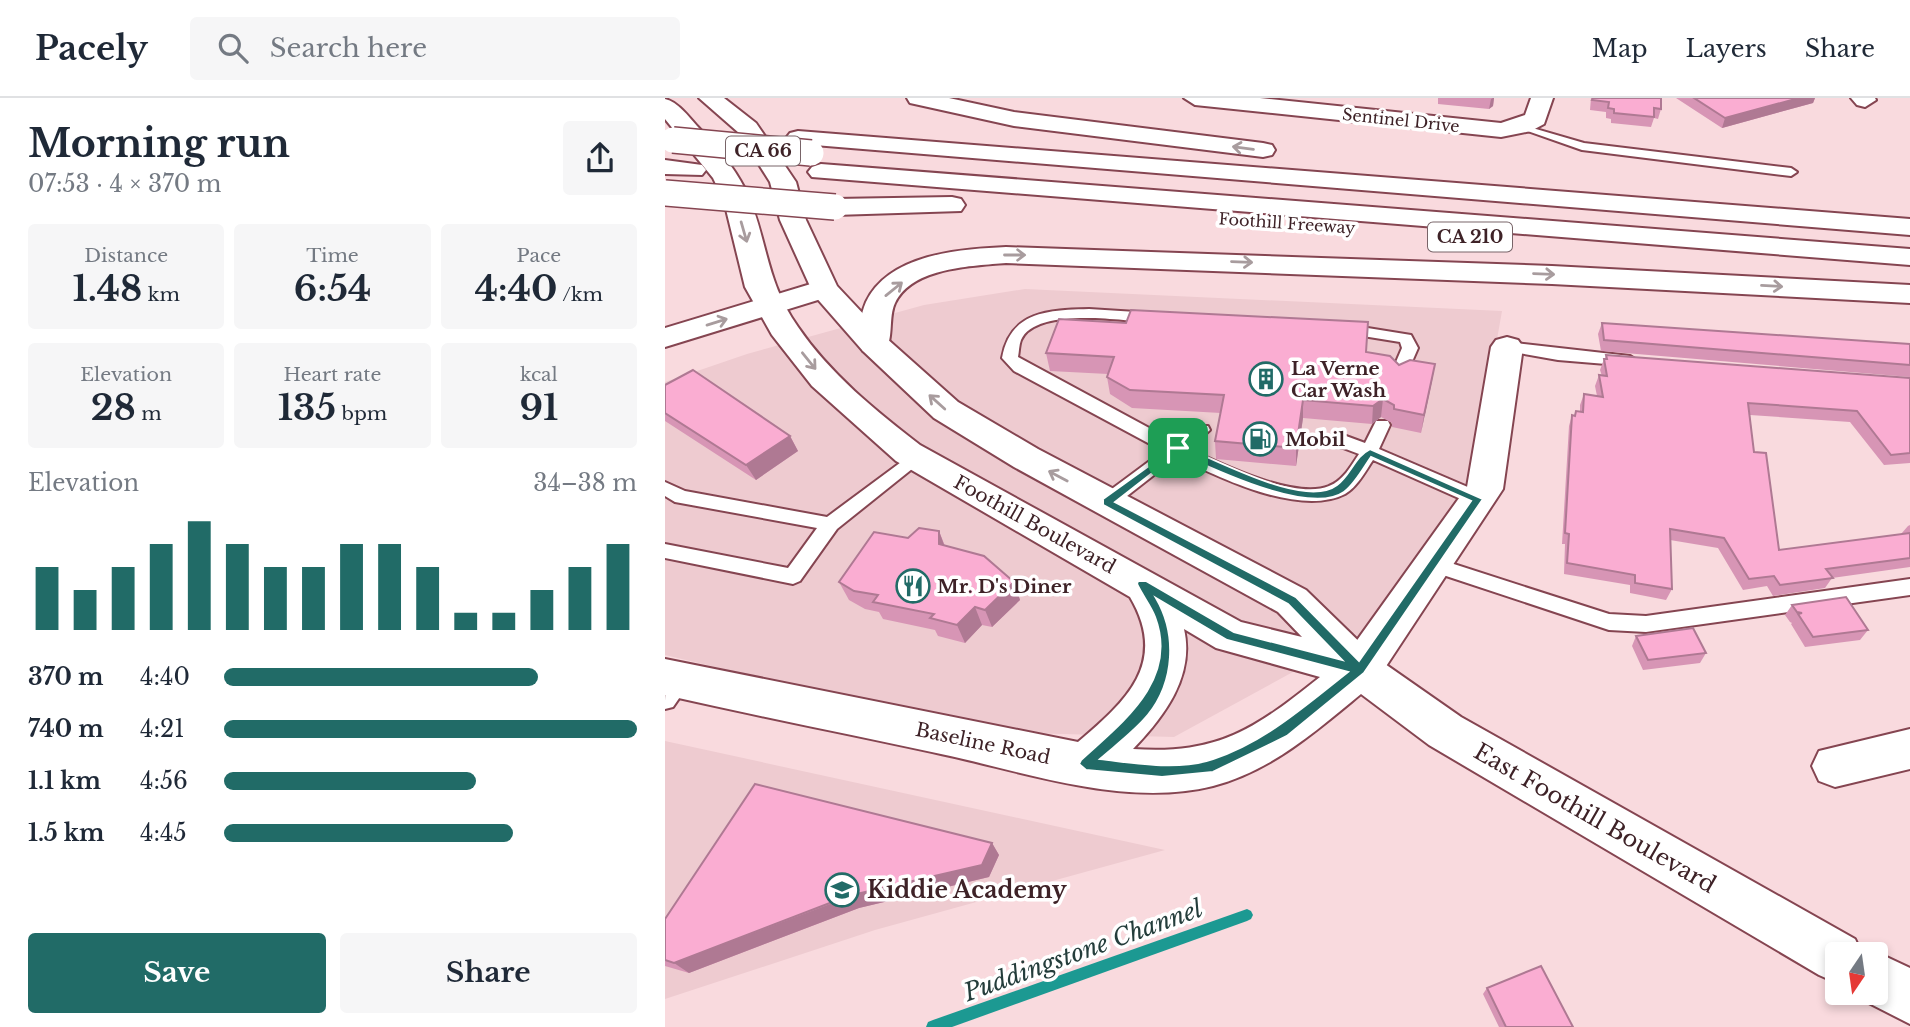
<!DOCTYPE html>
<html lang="en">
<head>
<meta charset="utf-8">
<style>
  :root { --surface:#fff; --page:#f6f6f7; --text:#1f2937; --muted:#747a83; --line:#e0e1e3; --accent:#216b67 }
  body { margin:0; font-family:"Libre Baskerville",serif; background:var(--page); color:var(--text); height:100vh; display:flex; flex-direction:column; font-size:26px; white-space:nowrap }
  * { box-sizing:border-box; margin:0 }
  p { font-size:23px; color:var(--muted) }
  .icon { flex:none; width:38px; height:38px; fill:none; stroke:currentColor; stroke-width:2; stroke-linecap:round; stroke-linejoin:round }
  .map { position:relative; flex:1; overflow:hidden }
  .side { display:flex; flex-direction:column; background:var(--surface); width:665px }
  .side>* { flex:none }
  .needle { width:46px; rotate:193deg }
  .buttons { position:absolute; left:1160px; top:844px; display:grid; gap:14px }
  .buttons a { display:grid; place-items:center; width:63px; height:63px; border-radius:7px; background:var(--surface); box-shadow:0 4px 10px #0003; font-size:35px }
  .pin { position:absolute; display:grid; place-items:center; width:60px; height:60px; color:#fff; margin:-30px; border-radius:14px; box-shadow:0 4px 10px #0006 }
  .round { display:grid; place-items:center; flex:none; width:74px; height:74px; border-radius:7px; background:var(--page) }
  .overview { display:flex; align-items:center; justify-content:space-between; height:119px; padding:0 28px }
  h1 { font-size:38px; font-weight:800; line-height:52px }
  .metrics { display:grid; grid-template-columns:repeat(3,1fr); gap:10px; height:119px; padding:7px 28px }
  .metrics div { display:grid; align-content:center; border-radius:7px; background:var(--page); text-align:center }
  .metrics b { font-size:35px; font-weight:800 }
  .metrics small { font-size:19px; font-weight:400 }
  .metrics p { font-size:19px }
  .chart { height:196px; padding:14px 28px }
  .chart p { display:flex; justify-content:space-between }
  .chart svg { width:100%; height:126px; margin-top:7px; stroke:var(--accent); stroke-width:6 }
  .action { display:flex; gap:14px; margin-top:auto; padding:14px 28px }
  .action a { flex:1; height:80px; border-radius:7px; background:var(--accent); color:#fff; font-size:28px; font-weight:800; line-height:80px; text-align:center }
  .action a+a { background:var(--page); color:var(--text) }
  ul { padding:0 28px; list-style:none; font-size:23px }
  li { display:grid; grid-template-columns:112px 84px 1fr; align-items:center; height:52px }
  li i { height:18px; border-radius:9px; background:var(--accent) }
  header { display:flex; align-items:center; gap:42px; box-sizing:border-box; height:98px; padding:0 35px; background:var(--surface); border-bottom:2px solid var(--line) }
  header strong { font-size:33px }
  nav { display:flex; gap:38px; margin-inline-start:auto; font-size:24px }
  .search { width:490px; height:63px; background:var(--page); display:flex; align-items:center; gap:18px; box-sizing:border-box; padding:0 24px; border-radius:7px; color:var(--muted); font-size:26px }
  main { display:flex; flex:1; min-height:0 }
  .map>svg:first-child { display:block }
  .built { fill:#eecbd0 }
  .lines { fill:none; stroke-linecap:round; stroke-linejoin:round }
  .stream { fill:#1c9992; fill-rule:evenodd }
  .service-casing { stroke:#854551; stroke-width:4 }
  .minor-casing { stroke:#854551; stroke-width:4 }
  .primary-casing { stroke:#854551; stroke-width:4 }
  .motorway-casing { stroke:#854551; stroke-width:4 }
  .service { fill:#fff; fill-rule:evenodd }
  .minor { fill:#fff; fill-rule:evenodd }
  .primary { fill:#fff; fill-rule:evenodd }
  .motorway { fill:#fff; fill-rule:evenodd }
  .motorway-bridge-casing { stroke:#854551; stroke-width:28; stroke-linecap:butt }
  .motorway-bridge { stroke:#fff; stroke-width:25 }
  .wall { fill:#d795b5 }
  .shaded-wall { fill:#af7993 }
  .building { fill:#faadd2; stroke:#af7993; stroke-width:2 }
  .oneway { stroke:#a89c9e }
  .route { fill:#216b67; stroke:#fff; stroke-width:2; fill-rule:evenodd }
  .labels { text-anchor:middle; stroke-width:7; stroke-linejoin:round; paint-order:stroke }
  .far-street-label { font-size:16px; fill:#3e2227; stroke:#fff }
  .shield { fill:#fff; stroke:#786468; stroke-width:2 }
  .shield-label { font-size:18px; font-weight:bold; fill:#3e2227 }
  .poi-label { font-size:19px; font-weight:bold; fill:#3e2227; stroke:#fff; text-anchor:start }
  .street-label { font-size:19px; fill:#3e2227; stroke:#fff }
  .near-street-label { font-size:23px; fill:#3e2227; stroke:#fff }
  .near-poi-label { font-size:23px; font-weight:bold; fill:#3e2227; stroke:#fff; text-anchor:start }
  .near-water-label { font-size:24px; font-style:italic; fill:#243d3b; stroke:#fff }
</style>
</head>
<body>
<header>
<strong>Pacely</strong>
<div class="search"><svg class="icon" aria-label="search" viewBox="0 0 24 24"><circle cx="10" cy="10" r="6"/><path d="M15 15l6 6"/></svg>Search here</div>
<nav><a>Map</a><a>Layers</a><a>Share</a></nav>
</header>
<main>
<section class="side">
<div class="overview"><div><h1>Morning run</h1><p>07:53 · 4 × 370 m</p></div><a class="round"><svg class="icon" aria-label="share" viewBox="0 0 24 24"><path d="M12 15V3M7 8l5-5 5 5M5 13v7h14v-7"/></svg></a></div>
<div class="metrics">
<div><p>Distance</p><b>1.48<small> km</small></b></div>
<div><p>Time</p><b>6:54</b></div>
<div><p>Pace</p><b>4:40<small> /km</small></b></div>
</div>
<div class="metrics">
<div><p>Elevation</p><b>28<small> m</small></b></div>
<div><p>Heart rate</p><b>135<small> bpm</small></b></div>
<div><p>kcal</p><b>91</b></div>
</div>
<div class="chart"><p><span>Elevation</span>34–38 m</p>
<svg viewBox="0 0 160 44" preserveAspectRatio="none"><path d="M5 44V22M15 44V30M25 44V22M35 44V14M45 44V6M55 44V14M65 44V22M75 44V22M85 44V14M95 44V14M105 44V22M115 44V38M125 44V38M135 44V30M145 44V22M155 44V14"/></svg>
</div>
<ul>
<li><b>370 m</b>4:40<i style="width:76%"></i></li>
<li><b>740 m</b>4:21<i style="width:100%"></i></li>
<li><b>1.1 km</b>4:56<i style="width:61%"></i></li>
<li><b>1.5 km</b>4:45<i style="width:70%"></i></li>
</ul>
<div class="action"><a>Save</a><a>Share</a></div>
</section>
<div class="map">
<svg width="1245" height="929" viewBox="0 0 1245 929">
  <rect width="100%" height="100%" fill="#f9dade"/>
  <path class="built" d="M360 191 837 213 806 389 692 539 509 639 323 634 0 557V284L82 256 259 207Z
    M0 643 500 752 210 832 0 901Z"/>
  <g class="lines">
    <path class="stream" d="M582 811 586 813 588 817 586 821 582 823 287 929H261L263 924 268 922Z"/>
    <defs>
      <path id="service" d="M854 26 919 45 1126 70 1132 74 1126 78 917 52 854 30Z
        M424 211 487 215 495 220 487 225C458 222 370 209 356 242 354 247 354 254 353 259L510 344 531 328H543L545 332 524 351C556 366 630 402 664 388 678 383 686 368 694 356L678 350 644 346 641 342 644 338H681L700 345 711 323H723L725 327 714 351 819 396 822 401 813 408 807 406 708 362C700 374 692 389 680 396 635 419 555 380 512 359L448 409H436L433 404 436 399 498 353 349 273 337 260C345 213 384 212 424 211Z
        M678 226 746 237 753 250 739 282H727L725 278 737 250 735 244 673 234V228Z
        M842 244 965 258 973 263 965 268 893 262 837 252V246Z
        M251 353 257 355 260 359 257 363 172 431 135 483 128 486 0 460V446L123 470 152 430 10 404 0 398V384L20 393 162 419Z
        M767 459 944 516 981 518 1245 481V497L981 534 944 532 760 471 757 466 760 461Z
        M15 574 23 577 26 583 8 609 0 611C0 595 0 580 15 574Z"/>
      <path id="minor" d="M519 0H595L836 25 860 17 866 0H888L879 26 866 33 836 39 530 7Z
        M1186 0H1210L1211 2 1200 9 1192 7Z
        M842 239 853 242 858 249 838 391 710 585 695 590 680 585 674 572 680 559 802 389 826 249 831 242Z
        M1245 631V671L1170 689 1154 683 1147 668 1154 653Z"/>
      <path id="primary" d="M34 0H59L91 25 131 84 141 122 172 188 220 239 293 304 373 351 641 492 710 559 796 619 1190 841 1197 856H1172V885L1154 877 764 647 696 596C651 633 606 673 548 688 460 710 361 674 276 656 184 636 92 618 0 597V561L413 644C461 603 504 565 465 499L231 363 147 288 107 237 80 189 59 103 48 80 0 21V1C13 4 23 18 32 28 50 47 68 67 80 91 103 139 99 181 133 229 165 276 211 313 255 347L576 524 637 539 613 514 349 369 269 320 198 253 149 197 115 122 105 84 74 35ZM519 531 551 550 655 579C591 630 554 657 468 651 499 619 530 578 519 531Z
        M1211 854 1245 870V926L1192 899 1191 894H1211V856H1206Z"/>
      <path id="motorway" d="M242 0H284L349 14 598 45 607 47 610 52 607 57 598 59 349 28 245 5Z
        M133 33 1245 121V137L125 45 121 40 125 35Z
        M0 62 37 67 41 72 37 77 0 76Z
        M156 66 1245 151V167L147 79 143 74 147 69Z
        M287 99 296 101 300 107 296 113 170 117 161 115 157 109 161 103 170 101Z
        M341 149 887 168 1245 187V205L887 186 341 165C308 168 247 169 230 205 223 220 229 239 220 253L209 256 198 253 194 246C195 232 195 217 201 204 224 156 295 151 341 149Z
        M159 182 169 185 174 191 169 197 0 249V230Z"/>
    </defs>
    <use href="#service" class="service-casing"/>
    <use href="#minor" class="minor-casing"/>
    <use href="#primary" class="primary-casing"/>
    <use href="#motorway" class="motorway-casing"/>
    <use href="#service" class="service"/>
    <use href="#minor" class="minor"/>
    <use href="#primary" class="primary"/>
    <use href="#motorway" class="motorway"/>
    <defs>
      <path id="motorway-bridge" d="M8 42 146 55
        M0 95 170 109"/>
    </defs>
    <use href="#motorway-bridge" class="motorway-bridge-casing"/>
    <use href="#motorway-bridge" class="motorway-bridge"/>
  </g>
  <path class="wall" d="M773 0H829L828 8 824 11 773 6Z
    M926 0H996V11L993 21 989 20 986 29 946 25V21L941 20V14L925 12Z
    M1011 0H1150L1148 5 1057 30Z
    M937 225 1245 246V279L936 253 933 236Z
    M701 254 734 267 770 266 756 335 727 329V325L716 319 707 326 638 320 631 368 551 361 550 343 556 315 467 310 445 296 442 279 443 276 385 273 381 255Z
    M941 257 1245 280V365L1219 367 1185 324 1085 317 1089 354 1114 452 1236 436 1243 428 1245 427V469L1167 480 1160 490 1108 498 1102 488 1078 492 1053 450 1005 442 1007 491 1001 502 965 495V487L899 476 900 446H897L904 328 907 317 909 318 911 313 915 314V307L919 296 932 298 930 288 934 277 937 278 935 272 939 261H940Z
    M0 287 125 338 133 353 91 382 0 323Z
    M274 433 280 448 349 484 355 502 327 529 317 527 300 545 273 538 270 532 218 521 214 514 200 511 184 502 174 484Z
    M1127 507 1203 532 1195 542 1140 549 1126 526 1127 525 1125 524 1120 517Z
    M971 538 1041 555 1035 565 978 572 967 548Z
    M327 745 334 757 324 779 194 810 24 875 0 868V821Z
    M822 890 908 929H834L818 896Z"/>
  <path class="shaded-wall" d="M828 0H829L828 8 824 11 826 1Z
    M1134 0H1150L1148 5 1057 30 1060 20Z
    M770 266 767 283 756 335 759 317Z
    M718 301 716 319 707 326 708 308Z
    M638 302V320L631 368V350Z
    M125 338 133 353 91 382 81 367Z
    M274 433 281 452 274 446Z
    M349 484 355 502 327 529 320 512Z
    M310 509 317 527 300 545 292 527Z
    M327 745 334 757 324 779 194 810 24 875 9 865Z"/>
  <path class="building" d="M928 0H996V11L989 10V19L949 15V11L943 10 944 4 927 2Z
    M1029 0H1134L1060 20Z
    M466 212 703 224 701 254 725 258 734 267 745 262 770 266 759 317 729 311V307L718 301 708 308 638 302 631 350 550 343 559 297 465 292 442 279 449 259 381 255 394 221 461 225Z
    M937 225 1245 246V267L939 242Z
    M941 257 1245 280V355L1226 357 1192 313 1083 305 1089 354 1101 355 1114 452 1245 435V460L1161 471 1168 480 1115 487 1109 478 1084 481 1059 440 1005 431 1007 491 970 485V477L902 465 904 436 900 435 907 317 910 318 911 313 918 314 919 296 938 299 934 277 942 278 939 261H942Z
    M28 272 125 338 81 367 0 315V287Z
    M254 430 274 433V446L319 458 349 484 320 512 310 509 292 527 265 520 269 516 208 504 213 497 189 493 174 484 209 434 243 440Z
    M1181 499 1203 532 1148 539 1133 516 1137 515 1132 514 1127 507Z
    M1028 530 1041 555 983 562 971 538Z
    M90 686 327 745 317 767 183 798 9 865 0 862V821Z
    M876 868 908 929H841L822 890Z"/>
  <defs><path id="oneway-shaft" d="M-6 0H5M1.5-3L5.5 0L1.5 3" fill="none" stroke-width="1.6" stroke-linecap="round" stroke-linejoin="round" transform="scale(1.75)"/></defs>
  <g class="oneway">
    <use href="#oneway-shaft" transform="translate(578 50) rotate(-173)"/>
    <use href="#oneway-shaft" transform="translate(79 134) rotate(74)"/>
    <use href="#oneway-shaft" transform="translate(350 157)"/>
    <use href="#oneway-shaft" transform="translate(577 164) rotate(2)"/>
    <use href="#oneway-shaft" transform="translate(879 176) rotate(2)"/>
    <use href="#oneway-shaft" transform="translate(1107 188) rotate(3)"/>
    <use href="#oneway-shaft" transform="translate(229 191) rotate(-39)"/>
    <use href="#oneway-shaft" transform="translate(52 224) rotate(-17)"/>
    <use href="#oneway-shaft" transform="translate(144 263) rotate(51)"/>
    <use href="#oneway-shaft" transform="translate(272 304) rotate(-138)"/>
    <use href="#oneway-shaft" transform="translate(393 378) rotate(-152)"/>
  </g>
  <path class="route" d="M513 347C547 358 639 412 672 387 685 378 690 358 705 351L818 401 699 575 622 638 548 674 497 679 421 672 414 666 416 662C456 625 514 583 490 519 486 508 477 497 472 486L473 483H481L569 534 677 562 623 506 438 407V401ZM513 355C548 371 645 418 679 394 690 386 699 369 706 359L806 403 694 563 631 499 450 404ZM491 500 562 542 683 574C641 607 600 644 548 661 513 673 471 665 435 661 451 647 470 633 483 617 510 583 512 536 491 500Z"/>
  <defs>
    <symbol id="building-ring" viewBox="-11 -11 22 22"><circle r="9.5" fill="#fff" stroke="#216b67" stroke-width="1.5"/><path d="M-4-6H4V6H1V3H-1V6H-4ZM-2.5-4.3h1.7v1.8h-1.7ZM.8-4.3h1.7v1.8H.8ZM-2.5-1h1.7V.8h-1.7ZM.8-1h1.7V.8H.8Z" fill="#216b67"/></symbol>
    <symbol id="fuel-ring" viewBox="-11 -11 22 22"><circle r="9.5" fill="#fff" stroke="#216b67" stroke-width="1.5"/><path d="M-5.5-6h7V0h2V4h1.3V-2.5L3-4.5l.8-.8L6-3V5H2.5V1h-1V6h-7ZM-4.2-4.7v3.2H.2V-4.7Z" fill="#216b67"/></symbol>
    <symbol id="restaurant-ring" viewBox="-11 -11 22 22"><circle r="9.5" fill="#fff" stroke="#216b67" stroke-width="1.5"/><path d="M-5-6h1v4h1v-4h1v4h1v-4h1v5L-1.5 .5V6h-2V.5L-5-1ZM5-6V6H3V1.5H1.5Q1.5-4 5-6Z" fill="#216b67"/></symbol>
    <symbol id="school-ring" viewBox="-11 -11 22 22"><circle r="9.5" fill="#fff" stroke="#216b67" stroke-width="1.5"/><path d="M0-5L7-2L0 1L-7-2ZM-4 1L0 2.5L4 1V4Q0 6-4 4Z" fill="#216b67"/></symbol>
  </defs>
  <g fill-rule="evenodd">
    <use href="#building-ring" x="582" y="262" width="38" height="38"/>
    <use href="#fuel-ring" x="576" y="322" width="38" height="38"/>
    <use href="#restaurant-ring" x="229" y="469" width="38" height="38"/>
    <use href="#school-ring" x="158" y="773" width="38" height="38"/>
  </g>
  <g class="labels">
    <g class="far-street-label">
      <text transform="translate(736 22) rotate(6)" y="6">Sentinel Drive</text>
      <text transform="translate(622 125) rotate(4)" y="6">Foothill Freeway</text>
    </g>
    <g class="shield">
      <rect x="61" y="38.5" width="74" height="29" rx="5"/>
      <rect x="763" y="124.5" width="84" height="29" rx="5"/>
    </g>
    <g class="shield-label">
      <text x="98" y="59">CA 66</text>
      <text x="805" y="145">CA 210</text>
    </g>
    <g class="poi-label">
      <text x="626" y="277">La Verne<tspan x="626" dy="22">Car Wash</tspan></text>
      <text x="620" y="348">Mobil</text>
      <text x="272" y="495">Mr. D's Diner</text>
    </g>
    <g class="street-label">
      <text transform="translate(370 426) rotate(29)" y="7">Foothill Boulevard</text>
      <text transform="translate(318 645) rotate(12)" y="7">Baseline Road</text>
    </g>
    <g class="near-street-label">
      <text transform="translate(930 720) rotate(30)" y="8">East Foothill Boulevard</text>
    </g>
    <g class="near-poi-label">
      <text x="202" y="800">Kiddie Academy</text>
    </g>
    <g class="near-water-label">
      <text transform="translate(418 853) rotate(-20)" y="8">Puddingstone Channel</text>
    </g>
  </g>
</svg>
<div class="buttons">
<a><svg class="needle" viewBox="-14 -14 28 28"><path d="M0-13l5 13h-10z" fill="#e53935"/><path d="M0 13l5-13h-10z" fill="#747a83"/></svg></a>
</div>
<div class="pin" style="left:513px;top:350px;background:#1e9e55"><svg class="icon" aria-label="arrive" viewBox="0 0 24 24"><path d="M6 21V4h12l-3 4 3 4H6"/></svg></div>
</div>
</main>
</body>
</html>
